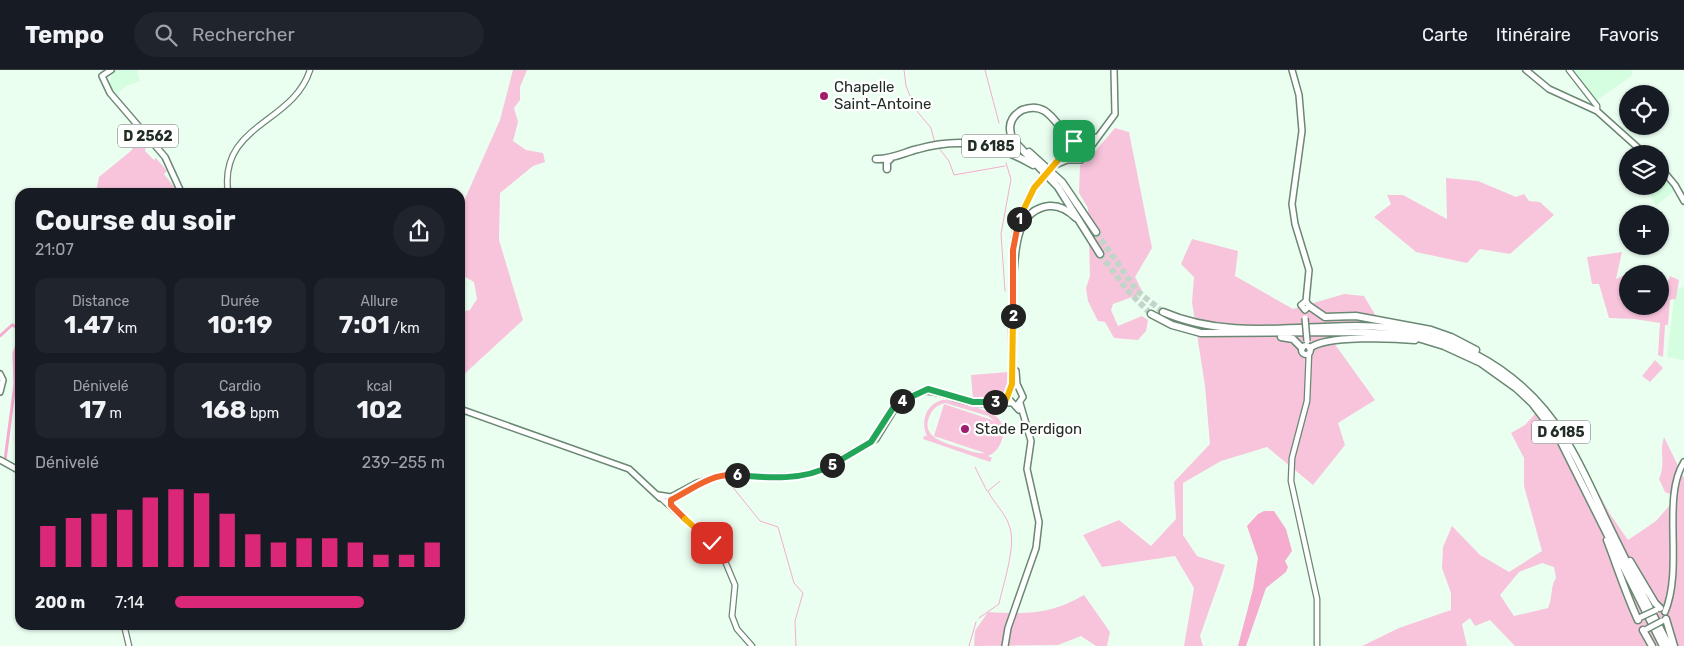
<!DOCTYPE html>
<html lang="fr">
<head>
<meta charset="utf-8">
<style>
  :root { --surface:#171b24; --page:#20242c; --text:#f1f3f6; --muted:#9ea1a6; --line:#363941; --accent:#db2777 }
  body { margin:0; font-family:Rubik,sans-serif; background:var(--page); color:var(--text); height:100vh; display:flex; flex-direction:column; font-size:19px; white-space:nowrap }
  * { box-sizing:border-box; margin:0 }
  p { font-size:16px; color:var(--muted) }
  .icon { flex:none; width:28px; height:28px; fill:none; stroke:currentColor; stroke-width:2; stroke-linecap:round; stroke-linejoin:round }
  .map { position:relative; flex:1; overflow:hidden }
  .panel { position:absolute; left:15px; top:118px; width:450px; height:442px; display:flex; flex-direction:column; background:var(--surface); border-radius:15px; box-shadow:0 1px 4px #0004 }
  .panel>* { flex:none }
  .controls { position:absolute; left:1619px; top:15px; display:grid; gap:10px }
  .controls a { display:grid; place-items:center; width:50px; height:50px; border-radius:50%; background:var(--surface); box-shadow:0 1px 4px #0004; font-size:25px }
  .pin { position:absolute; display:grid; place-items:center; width:42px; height:42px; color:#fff; margin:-21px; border-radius:10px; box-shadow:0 2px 8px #0006 }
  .km { position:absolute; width:25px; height:25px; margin:-12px; border-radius:50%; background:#222; color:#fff; font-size:14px; line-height:25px; text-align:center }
  .round { display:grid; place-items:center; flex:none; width:52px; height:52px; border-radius:26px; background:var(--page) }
  .headline { display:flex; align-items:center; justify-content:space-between; height:85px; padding:0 20px }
  h1 { font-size:28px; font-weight:700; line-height:38px }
  .figures { display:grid; grid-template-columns:repeat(3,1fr); gap:8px; height:85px; padding:5px 20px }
  .figures div { display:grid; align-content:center; border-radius:12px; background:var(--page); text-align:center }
  .figures b { font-size:25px; font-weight:700 }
  .figures small { font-size:14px; font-weight:400 }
  .figures p { font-size:14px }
  .chart { height:140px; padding:10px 20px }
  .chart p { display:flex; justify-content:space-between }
  .chart svg { width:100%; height:90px; margin-top:5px; stroke:var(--accent); stroke-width:6 }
  ul { padding:0 20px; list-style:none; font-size:16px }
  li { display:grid; grid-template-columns:80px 60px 1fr; align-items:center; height:38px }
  li i { height:12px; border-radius:6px; background:var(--accent) }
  header { display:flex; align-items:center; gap:30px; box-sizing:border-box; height:70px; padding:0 25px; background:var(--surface); border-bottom:1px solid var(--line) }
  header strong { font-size:24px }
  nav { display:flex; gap:28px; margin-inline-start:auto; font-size:18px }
  .search { width:350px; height:45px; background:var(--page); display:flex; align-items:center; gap:12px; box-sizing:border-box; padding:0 18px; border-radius:28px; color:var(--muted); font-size:19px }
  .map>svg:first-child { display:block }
  .built { fill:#d5fee1 }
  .green { fill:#f8c4dc; fill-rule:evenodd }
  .water { fill:#f5accf }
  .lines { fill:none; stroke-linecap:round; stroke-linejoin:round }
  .stream { stroke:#f5accf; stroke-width:1 }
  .canal { stroke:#f5accf; stroke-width:3 }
  .highway-tunnel { stroke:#c3d5c8; stroke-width:6; stroke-dasharray:6 3; stroke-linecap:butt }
  .minor-casing { stroke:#6a8873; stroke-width:7 }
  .major-casing { stroke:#6a8873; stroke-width:8 }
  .highway-casing { stroke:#6a8873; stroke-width:9 }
  .minor { stroke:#fff; stroke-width:4.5 }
  .major { stroke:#fff; stroke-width:5 }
  .highway { stroke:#fff; stroke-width:6 }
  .major-bridge-casing { stroke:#6a8873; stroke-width:8; stroke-linecap:butt }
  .major-bridge { stroke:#fff; stroke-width:5 }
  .split-1-casing { stroke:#fff; stroke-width:10 }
  .split-2-casing { stroke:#fff; stroke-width:10 }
  .split-3-casing { stroke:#fff; stroke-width:10 }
  .split-4-casing { stroke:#fff; stroke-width:10 }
  .split-5-casing { stroke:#fff; stroke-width:10 }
  .split-6-casing { stroke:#fff; stroke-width:10 }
  .split-7-casing { stroke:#fff; stroke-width:10 }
  .split-8-casing { stroke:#fff; stroke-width:10 }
  .split-1 { stroke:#f5b400; stroke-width:6 }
  .split-2 { stroke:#f0652b; stroke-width:6 }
  .split-3 { stroke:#f5b400; stroke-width:6 }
  .split-4 { stroke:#22a559; stroke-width:6 }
  .split-5 { stroke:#22a559; stroke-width:6 }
  .split-6 { stroke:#22a559; stroke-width:6 }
  .split-7 { stroke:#f0652b; stroke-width:6 }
  .split-8 { stroke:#f5b400; stroke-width:6 }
  .poi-dot { fill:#a01d6d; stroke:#fff; stroke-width:2 }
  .labels { text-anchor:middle; stroke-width:4.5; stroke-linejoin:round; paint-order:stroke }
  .shield { fill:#fff; stroke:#646c66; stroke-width:1 }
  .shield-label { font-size:14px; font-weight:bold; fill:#212d25 }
  .poi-label { font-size:15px; fill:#212d25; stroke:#fff; text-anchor:start }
</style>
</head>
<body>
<header>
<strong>Tempo</strong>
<div class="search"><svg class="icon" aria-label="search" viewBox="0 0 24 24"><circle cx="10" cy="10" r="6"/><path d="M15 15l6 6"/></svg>Rechercher</div>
<nav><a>Carte</a><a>Itinéraire</a><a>Favoris</a></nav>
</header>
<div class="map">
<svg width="1684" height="576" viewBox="0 0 1684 576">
  <rect width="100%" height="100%" fill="#ebfff1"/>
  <path class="built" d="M116 0H137L140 11 126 16 116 25 110 15 111 6Z
    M1572 0H1631L1633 5 1596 31Z
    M1660 102 1675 120 1656 136 1645 116H1660Z
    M1684 216V290L1667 287 1675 221Z"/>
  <path class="green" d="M513 0H527L520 17V30L514 38 518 52 513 71 526 80 543 83 545 92 533 96 500 123 499 170 523 250 460 308V242L470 240 477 229 474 212 460 204V140L500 50Z
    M1115 58 1129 62 1152 178 1135 207 1143 223 1113 234 1111 240 1118 256 1142 246 1148 250 1146 261 1138 270 1114 268 1105 252 1098 251 1088 231 1086 218 1090 206 1088 138 1079 123 1080 95 1086 92Z
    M134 69 146 71 145 81 154 90 156 88 167 101 164 104 178 122H96L99 107 132 80Z
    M1446 108 1478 111 1516 127 1524 124 1529 131 1540 132 1554 145 1510 184 1480 179 1467 193 1416 182 1374 147 1391 134 1387 125H1403L1447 149Z
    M1192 169 1238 181 1235 206 1293 239 1344 224 1364 226 1388 266 1334 273 1375 330 1338 353 1345 375 1313 415 1267 377 1221 391 1183 413V465L1197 486 1225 495 1200 566 1203 576H1184L1194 518 1175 486 1102 497 1083 465 1119 450 1151 476 1176 449 1174 412 1210 374 1205 316 1192 232 1194 207 1181 194Z
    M1622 182 1616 209 1636 200 1635 204H1628V236H1660V213L1666 216 1670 206 1679 210 1676 229 1670 230 1668 255H1665L1663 287 1658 285 1660 253 1634 249 1609 248 1599 214H1592L1587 187Z
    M1655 290 1663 298 1650 312 1642 306Z
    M1008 302V319L1003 327 973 330 971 305Z
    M942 330C953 329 989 340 997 347 1003 353 1005 361 1002 369 1000 377 995 383 988 386L992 388 990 392 923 369 924 366H927C920 352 926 334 942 330ZM945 333 988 346 995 351 944 334 934 366 985 383C976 384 967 380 958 377 942 372 920 366 930 345 933 338 938 335 945 333Z
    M1543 335 1571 373 1610 444 1628 470 1656 451 1677 427 1665 422 1659 409C1666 393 1659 383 1664 367L1684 408V576H1515L1490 550 1475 556 1470 548 1462 554 1467 576H1362L1399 558 1451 540V523L1442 498 1443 477 1452 456 1480 485 1509 502 1542 481 1524 416V388L1511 363 1525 355ZM1542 493 1554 497 1556 508C1550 516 1553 528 1548 538L1514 546 1500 525 1519 502Z
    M1084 525 1110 562 1107 576H1096L1081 566 1058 575 974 576 975 561 988 542C1027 544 1049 545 1084 525Z"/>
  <path class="water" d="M1264 441H1274L1286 459 1292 481 1285 491 1288 497 1286 502 1266 518 1246 576H1238L1253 519 1258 488 1247 456 1258 444Z"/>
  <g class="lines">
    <path class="stream" d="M904 0 906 16 916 40 931 58 935 73
      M985 0 999 53
      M938 77 949 91 954 105 1005 96
      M1005 221 1001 164 1011 109 1006 93
      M1008 258 1009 305
      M975 397 987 421
      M727 410 760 451 778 457 794 513 803 523 795 551 796 576
      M979 548 999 534C1003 514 1016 478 1010 458 1006 443 994 434 988 421L1000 411
      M969 576 976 552"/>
    <path class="canal" d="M0 266 12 255 17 257 20 266
      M7 392 5 390 15 314 14 283 20 267"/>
    <path class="highway-tunnel" d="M1096 162 1137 221 1163 242
      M1100 184 1128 221 1151 244"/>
    <defs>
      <path id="minor" d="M1569 0 1597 36V41
        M228 122C219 54 293 54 310 0
        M1309 283 1307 331 1292 388 1291 411 1317 529V576
        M663 430 722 484 735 515 732 546 737 559 752 576
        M124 555 129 576"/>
      <path id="major" d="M111 0 102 6 110 23 165 87 181 122
        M1292 0 1299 25 1302 61 1292 134 1295 154 1309 200 1306 231 1309 236 1305 240
        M1526 0 1549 19 1597 41 1645 84
        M1055 94 1069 73 1086 71 1096 67
        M1053 96 1067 90H1081L1115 44 1114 0
        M1660 97 1675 115 1684 131
        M1013 182C1014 156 1024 132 1039 111
        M1013 208 1012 314 1008 328 1019 340
        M1305 240 1301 235 1306 231
        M1301.5 280a4.5 4.5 0 1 1 9 0a4.5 4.5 0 1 1-9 0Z
        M1016 301 1017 314 1023 327 1018 334
        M0 304 3 310 0 322
        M895 336C931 308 938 327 975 333 986 334 998 332 1010 333
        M460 339 629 399 660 428
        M0 390 20 401
        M658 425 671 427 697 413 724 405 774 407 802 406 817 402 876 369 897 335
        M1665 542C1684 497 1661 428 1684 392
        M1005 576 1008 558 1036 478 1039 452 1027 399 1031 371 1020 333"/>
      <path id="highway" d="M1061 62 1066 77
        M1074 71C1056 59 1050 29 1022 40 1010 47 1007 57 1013 70L1058 117 1100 184
        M1029 82 1062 112 1096 162
        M876 89C890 90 905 82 918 79 960 67 996 73 1033 95
        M887 99V92L892 87
        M1013 210C1015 184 1014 140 1049 136 1060 135 1068 140 1076 148
        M1309 236 1325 247 1356 246 1431 260 1451 267 1476 280
        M1163 242C1225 269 1292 256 1357 256 1441 256 1519 294 1564 367 1582 395 1595 427 1610 458 1629 497 1649 537 1669 576
        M1151 244 1172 255 1201 263 1358 262 1408 265 1444 276 1481 293 1516 318 1532 333 1559 368 1663 576
        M1281 267 1293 269 1302 278
        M1310 278C1326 265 1394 268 1415 270
        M1607 470C1617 496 1626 524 1638 550
        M1630 491 1655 533 1660 538
        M1666 549 1674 576
        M1643 560 1652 576"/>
    </defs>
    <use href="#minor" class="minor-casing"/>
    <use href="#major" class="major-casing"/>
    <use href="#highway" class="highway-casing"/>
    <use href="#minor" class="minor"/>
    <use href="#major" class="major"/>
    <use href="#highway" class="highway"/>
    <defs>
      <path id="major-bridge" d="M1039 111 1053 96
        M1305 248 1307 271
        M1641 547 1656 540
        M1647 559 1662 551"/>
    </defs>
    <use href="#major-bridge" class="major-bridge-casing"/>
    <use href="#major-bridge" class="major-bridge"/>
  </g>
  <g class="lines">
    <defs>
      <path id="split-1" d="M1019 149 1034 118 1065 82 1067 75 1074 71"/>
      <path id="split-2" d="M1013 246V180L1019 149"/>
      <path id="split-3" d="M995 332 1006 330 1012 314 1013 246"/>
      <path id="split-4" d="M902 331 928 319 973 332H995"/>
      <path id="split-5" d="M832 395 871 372 893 338 902 331"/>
      <path id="split-6" d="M737 405C768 408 804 411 832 395"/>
      <path id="split-7" d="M685 449 671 435V430C693 419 711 403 737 405"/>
      <path id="split-8" d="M685 449 712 473"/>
    </defs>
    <use href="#split-1" class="split-1-casing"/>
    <use href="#split-2" class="split-2-casing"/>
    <use href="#split-3" class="split-3-casing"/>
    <use href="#split-4" class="split-4-casing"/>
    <use href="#split-5" class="split-5-casing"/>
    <use href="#split-6" class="split-6-casing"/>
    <use href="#split-7" class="split-7-casing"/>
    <use href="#split-8" class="split-8-casing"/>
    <use href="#split-1" class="split-1"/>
    <use href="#split-2" class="split-2"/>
    <use href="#split-3" class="split-3"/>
    <use href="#split-4" class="split-4"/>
    <use href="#split-5" class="split-5"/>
    <use href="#split-6" class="split-6"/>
    <use href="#split-7" class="split-7"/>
    <use href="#split-8" class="split-8"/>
  </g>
  <g class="poi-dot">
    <circle cx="824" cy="26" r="5"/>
    <circle cx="965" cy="359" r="5"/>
  </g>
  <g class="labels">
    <g class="shield">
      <rect x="118" y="54.5" width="60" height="23" rx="4"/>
      <rect x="962" y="64.5" width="58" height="23" rx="4"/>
      <rect x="1532" y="350.5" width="58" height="23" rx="4"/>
    </g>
    <g class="shield-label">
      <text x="148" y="71">D 2562</text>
      <text x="991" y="81">D 6185</text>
      <text x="1561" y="367">D 6185</text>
    </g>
    <g class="poi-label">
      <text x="834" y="22">Chapelle<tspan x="834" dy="17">Saint-Antoine</tspan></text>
      <text x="975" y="364">Stade Perdigon</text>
    </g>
  </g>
</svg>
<div class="controls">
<a><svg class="icon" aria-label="locate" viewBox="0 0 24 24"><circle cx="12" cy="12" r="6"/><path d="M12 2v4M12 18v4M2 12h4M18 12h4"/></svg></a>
<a><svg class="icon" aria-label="layers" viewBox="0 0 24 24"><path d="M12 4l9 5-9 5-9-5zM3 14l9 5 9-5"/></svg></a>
<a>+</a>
<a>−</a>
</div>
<div class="pin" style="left:1074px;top:71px;background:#1e9e55"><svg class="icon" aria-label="arrive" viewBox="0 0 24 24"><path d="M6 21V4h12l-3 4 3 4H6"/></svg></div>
<div class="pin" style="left:712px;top:473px;background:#d93025"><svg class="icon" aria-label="check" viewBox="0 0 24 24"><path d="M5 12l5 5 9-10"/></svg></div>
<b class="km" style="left:1019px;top:149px">1</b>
<b class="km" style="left:1013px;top:246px">2</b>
<b class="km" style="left:995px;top:332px">3</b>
<b class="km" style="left:902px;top:331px">4</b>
<b class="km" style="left:832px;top:395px">5</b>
<b class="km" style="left:737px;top:405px">6</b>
<section class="panel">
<div class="headline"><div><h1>Course du soir</h1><p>21:07</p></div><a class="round"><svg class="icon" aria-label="share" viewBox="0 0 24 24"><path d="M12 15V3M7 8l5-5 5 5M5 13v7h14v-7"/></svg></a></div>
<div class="figures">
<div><p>Distance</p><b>1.47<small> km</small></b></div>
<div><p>Durée</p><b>10:19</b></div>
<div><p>Allure</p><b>7:01<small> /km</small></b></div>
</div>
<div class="figures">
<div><p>Dénivelé</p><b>17<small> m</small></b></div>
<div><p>Cardio</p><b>168<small> bpm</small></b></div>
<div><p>kcal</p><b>102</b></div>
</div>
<div class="chart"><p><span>Dénivelé</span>239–255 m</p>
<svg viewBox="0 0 160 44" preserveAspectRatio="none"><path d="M5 44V24M15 44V20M25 44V18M35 44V16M45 44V10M55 44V6M65 44V8M75 44V18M85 44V28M95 44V32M105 44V30M115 44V30M125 44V32M135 44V38M145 44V38M155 44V32"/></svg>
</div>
<ul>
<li><b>200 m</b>7:14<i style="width:70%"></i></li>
</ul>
</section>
</div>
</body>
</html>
